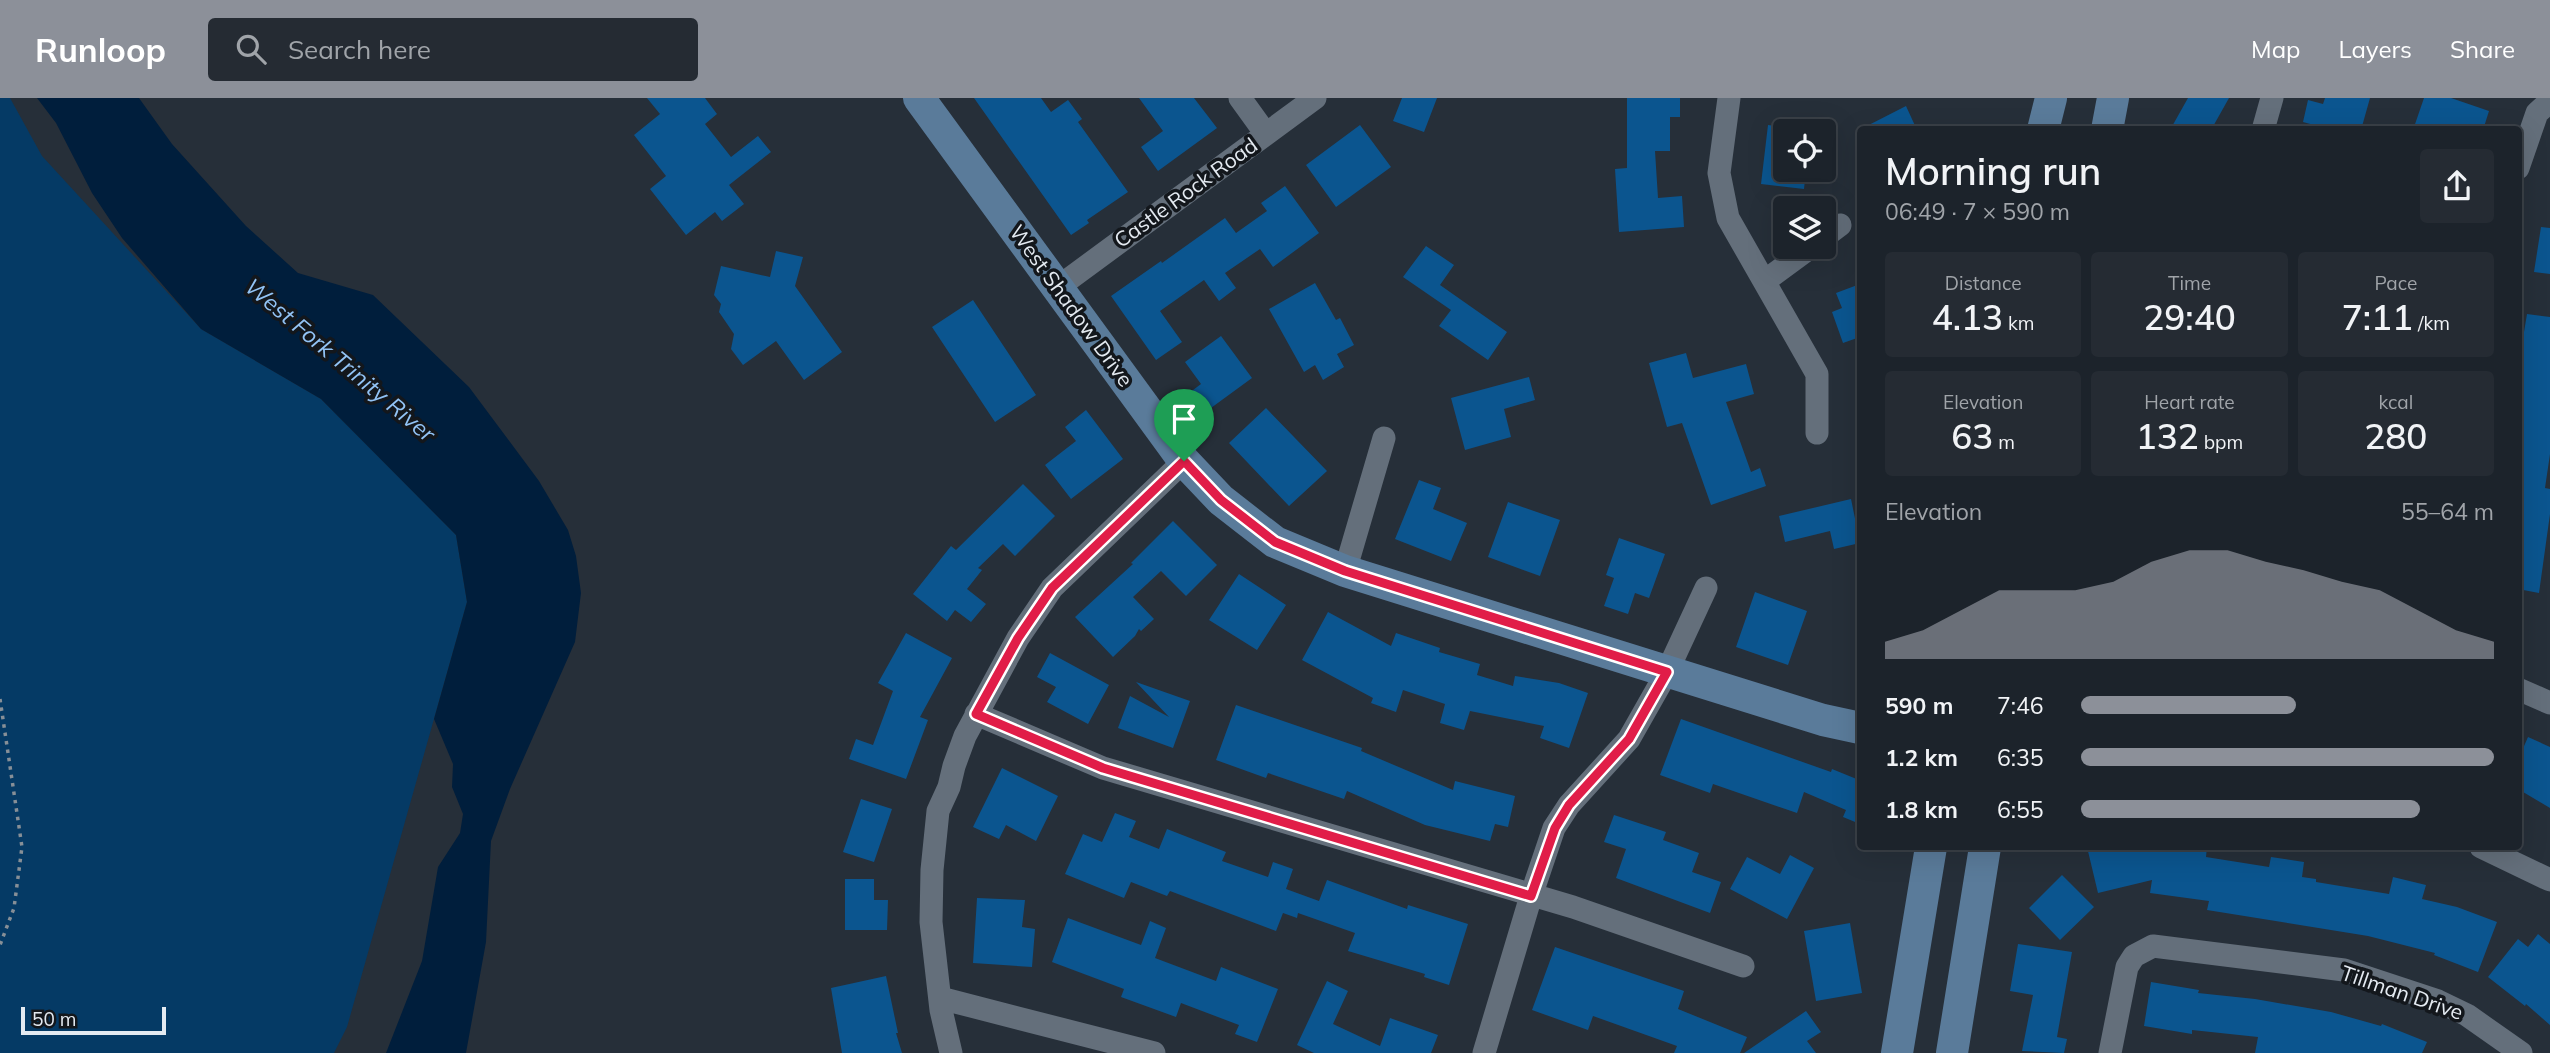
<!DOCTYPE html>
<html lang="en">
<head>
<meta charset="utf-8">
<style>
  :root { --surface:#1c232b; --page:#252b33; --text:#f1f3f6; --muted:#a0a4a9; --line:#3a4047; --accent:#8c9099 }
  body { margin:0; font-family:Mulish,sans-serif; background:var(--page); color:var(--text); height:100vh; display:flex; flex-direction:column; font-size:26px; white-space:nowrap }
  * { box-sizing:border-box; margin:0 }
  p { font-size:23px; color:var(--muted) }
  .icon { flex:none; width:38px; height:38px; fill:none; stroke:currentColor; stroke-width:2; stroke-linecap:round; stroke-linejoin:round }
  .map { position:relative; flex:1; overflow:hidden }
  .side { position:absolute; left:1857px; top:28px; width:665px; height:724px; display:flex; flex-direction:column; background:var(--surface); border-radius:7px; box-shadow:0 7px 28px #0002,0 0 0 2px var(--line) }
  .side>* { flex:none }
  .tools { position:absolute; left:1773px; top:21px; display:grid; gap:14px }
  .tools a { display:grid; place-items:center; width:63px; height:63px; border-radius:7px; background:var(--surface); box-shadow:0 7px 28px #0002,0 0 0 2px var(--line); font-size:35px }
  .scale { position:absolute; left:21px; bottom:18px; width:145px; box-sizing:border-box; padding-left:7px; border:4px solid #e4eaf1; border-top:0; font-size:19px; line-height:24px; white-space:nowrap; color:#e4eaf1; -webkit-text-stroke:5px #13171c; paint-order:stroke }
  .pin { position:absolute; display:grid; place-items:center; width:60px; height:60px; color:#fff; margin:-72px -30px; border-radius:50% 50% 50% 0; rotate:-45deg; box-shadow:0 0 7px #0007 }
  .pin .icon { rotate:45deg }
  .round { display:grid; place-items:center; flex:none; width:74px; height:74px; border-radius:7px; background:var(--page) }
  .headline { display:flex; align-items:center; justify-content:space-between; height:119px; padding:0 28px }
  h1 { font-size:38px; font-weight:600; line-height:52px }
  .stats { display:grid; grid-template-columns:repeat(3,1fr); gap:10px; height:119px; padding:7px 28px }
  .stats div { display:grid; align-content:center; border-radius:7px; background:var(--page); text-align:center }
  .stats b { font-size:35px; font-weight:600 }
  .stats small { font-size:19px; font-weight:400 }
  .stats p { font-size:19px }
  .chart { height:196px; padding:14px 28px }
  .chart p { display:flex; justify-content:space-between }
  .chart svg { width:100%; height:126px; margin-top:7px; fill:var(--accent); opacity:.7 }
  ul { padding:0 28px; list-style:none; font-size:23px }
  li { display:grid; grid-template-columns:112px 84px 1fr; align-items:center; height:52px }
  li i { height:18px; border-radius:9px; background:var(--accent) }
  header { display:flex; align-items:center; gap:42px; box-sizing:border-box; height:98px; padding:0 35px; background:var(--accent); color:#fff }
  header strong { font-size:33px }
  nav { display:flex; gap:38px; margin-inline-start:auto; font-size:24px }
  .search { width:490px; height:63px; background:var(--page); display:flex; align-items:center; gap:18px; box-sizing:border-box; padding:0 24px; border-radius:7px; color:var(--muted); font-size:26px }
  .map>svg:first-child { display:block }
  .green { fill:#053a65 }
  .water { fill:#001e3c }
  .building { fill:#0b558f }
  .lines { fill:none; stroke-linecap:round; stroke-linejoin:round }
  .path { stroke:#878f97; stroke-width:3.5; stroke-dasharray:3.5 5; stroke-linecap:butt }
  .street { stroke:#646f7b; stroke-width:23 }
  .secondary { stroke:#5a7b9a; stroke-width:32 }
  .route-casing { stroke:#fff; stroke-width:14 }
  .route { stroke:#e11d48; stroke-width:9 }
  .labels { text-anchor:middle; stroke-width:7; stroke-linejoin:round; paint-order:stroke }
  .street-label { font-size:21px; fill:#e4eaf1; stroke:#13171c }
  .water-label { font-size:23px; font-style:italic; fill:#92c3f5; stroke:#13171c }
</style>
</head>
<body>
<header>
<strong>Runloop</strong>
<div class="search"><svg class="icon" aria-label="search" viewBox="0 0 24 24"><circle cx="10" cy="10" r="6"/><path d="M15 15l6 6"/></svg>Search here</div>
<nav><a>Map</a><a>Layers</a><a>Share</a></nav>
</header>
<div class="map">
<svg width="2550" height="955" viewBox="0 0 2550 955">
  <rect width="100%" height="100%" fill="#262f39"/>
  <path class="green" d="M0 0H10L42 58 201 231 321 301 456 437 467 504 347 929 334 955H0Z"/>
  <path class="water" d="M37 0H139L172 46 246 128 298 175 373 197 469 289 539 383 568 432 576 458 581 495 575 544 510 691 491 743 486 844 466 955H386L422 863 438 769 460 735 463 716 452 689 453 666 434 621 467 504 456 437 321 301 201 231 122 140 92 95 56 25Z"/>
  <path class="building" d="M647 0H705L717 16 705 26 731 59 758 38 771 54 729 87 744 106 722 123 715 114 686 137 650 91 666 78 634 37 660 16Z
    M974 0H1041L1051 14 1068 2 1082 21 1078 24 1128 94 1087 122 1089 125 1071 137Z
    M1139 0H1194L1217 30 1158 73 1141 49 1163 33Z
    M1402 0H1437L1424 34 1393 23Z
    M1627 0H1680V19H1670V53H1655L1658 100 1682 98 1684 129 1619 134 1615 71 1627 70Z
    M2188 0H2229L2211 32H2170Z
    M2325 0H2370L2361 32H2332L2303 24 2308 2 2323 6Z
    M2424 0H2451L2489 13 2483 32H2413Z
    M1906 8 1917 32H1859Z
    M1360 27 1391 69 1336 109 1306 67Z
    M1768 27 1785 29V72H1806L1804 91 1761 86Z
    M1285 88 1319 135 1273 169 1260 151 1225 175 1236 190 1219 203 1204 182 1160 213 1182 244 1156 262 1111 198 1161 163 1162 165 1225 120 1236 135 1267 113 1261 105Z
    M2541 129 2550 130V176L2534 174Z
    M1426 148 1454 167 1440 187 1507 234 1488 262 1439 228 1451 212 1403 179Z
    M776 153 803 159 795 188 842 254 804 282 776 243 743 267 731 251 734 236 719 214 721 206 714 197 721 168 770 179Z
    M1315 185 1336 222 1340 220 1354 247 1337 256 1344 269 1323 282 1315 267 1304 274 1269 211Z
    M1860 186V239L1843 245 1832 214 1842 210 1836 195Z
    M973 202 1036 297 995 324 932 229Z
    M2527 216 2550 219V356L2545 390 2550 391V416L2539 495 2518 491V270Z
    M1221 238 1252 280 1200 318 1185 298 1201 286 1185 264Z
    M1686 255 1693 280 1746 266 1754 296 1726 304 1751 374 1760 370 1766 388 1711 407 1682 325 1667 329 1649 265Z
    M1529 279 1535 302 1504 311 1511 339 1465 352 1451 300Z
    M1266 310 1327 373 1289 408 1229 345Z
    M1086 312 1123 361 1071 401 1045 367 1076 343 1065 329Z
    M1419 382 1441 390 1433 411 1467 425 1451 463 1395 441Z
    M1023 386 1055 418 1015 458 1003 446 978 470 982 472 967 491 986 506 971 524 955 512 947 523 913 496 951 448 956 452Z
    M1851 401 1860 445 1834 451 1830 433 1785 444 1779 418Z
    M1508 404 1560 422 1540 478 1488 459Z
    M1173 423 1217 467 1186 498 1161 473 1133 499 1154 521 1141 533 1139 531 1135 538 1113 559 1075 519 1133 466 1131 465Z
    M1619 440 1665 456 1649 500 1635 495 1628 516 1604 508 1614 480 1606 477Z
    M1239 476 1286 507 1257 552 1209 522Z
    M1755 494 1807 513 1788 567 1736 549Z
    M1328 514 1391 548 1396 535 1440 550 1439 554 1480 566 1477 577 1513 588 1515 578 1559 585 1588 595 1569 650 1540 640 1544 628 1470 613 1464 632 1440 625 1445 606 1403 592 1396 614 1371 605 1373 600 1302 562Z
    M906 535 952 560 920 619 928 622 906 681 849 661 856 641 873 647 893 593 878 585Z
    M1050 555 1109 587 1088 626 1047 604 1056 589 1037 579Z
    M1136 584 1190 603 1173 650 1118 630 1130 598 1169 619Z
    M1236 607 1362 650 1361 653 1453 692 1455 683 1515 698 1508 729 1495 726 1490 743 1425 727 1347 693 1344 701 1268 675 1266 680 1216 662Z
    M1681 621 1831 674 1832 671 1859 682 1860 679V726L1843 719 1846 712 1804 694 1797 715 1713 686 1710 695 1660 677Z
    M2528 639 2550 649V710L2518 691V662Z
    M1002 670 1058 698 1036 743 1006 727 999 741 973 729Z
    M861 701 892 711 874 764 843 754Z
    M1115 715 1136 723 1129 739 1159 751 1167 731 1226 754 1222 763 1268 779 1273 764 1293 771 1286 791 1319 803 1327 782 1407 811 1408 807 1468 826 1449 887 1424 879 1425 876 1348 853 1355 835 1298 815 1297 820 1283 815 1276 833 1170 793 1167 798 1131 784 1124 800 1065 776 1083 736 1102 744Z
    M1614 717 1666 734 1663 742 1699 755 1692 774 1721 784 1710 815 1616 780 1626 751 1604 744Z
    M2087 749H2207L2206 759 2269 769 2271 759 2304 764 2302 779 2316 781V784L2389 796 2393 779 2426 787 2422 801 2457 809 2497 824 2478 874 2434 857 2435 855 2368 838 2207 812 2209 803 2150 795 2152 782 2098 795Z
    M1790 757 1814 770 1787 821 1730 791 1747 759 1780 776Z
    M2062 777 2094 809 2060 842 2029 810Z
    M845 781H874V802H888L887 832H845Z
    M977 800 1025 802 1022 829 1035 831 1032 869 973 865Z
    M1068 820 1141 847 1150 823 1166 830 1155 860 1216 883 1221 869 1278 891 1257 944 1235 936 1239 927 1181 905 1176 919 1121 899 1124 891 1052 864Z
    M1850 825 1862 895 1816 903 1804 833Z
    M2538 836 2550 846V927L2526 906 2525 908 2488 879 2518 841 2528 849Z
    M2018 846 2072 854 2057 939 2067 941 2064 955 2022 953 2033 897 2010 893Z
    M1555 849 1684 893 1678 911 1747 939 1740 955H1674L1677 948 1593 918 1588 932 1532 912Z
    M886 878 898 935H896L902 955H842L831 890Z
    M1327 883 1348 893 1333 926 1380 948 1390 920 1438 937 1431 955H1314L1297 947Z
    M2151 884 2199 892 2198 895 2255 901 2331 914 2381 928 2382 926 2427 944 2422 955H2255L2258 939 2192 932V936L2144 928Z
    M1806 913 1821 934 1807 943 1816 955H1744Z"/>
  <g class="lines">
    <path class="path" d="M0 601 22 749 14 810 0 847"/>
    <path class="street" d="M1240 0 1266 36
      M1729 0 1719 75 1728 120 1817 276V335
      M2263 32 2272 0
      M2518 70 2537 15 2550 3
      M1824 139 1840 127
      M1766 182 1811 149
      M1057 190 1315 0
      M1345 473 1384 340
      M2518 591 2550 605
      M976 616 1103 670 1573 809 1743 868
      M2481 749 2550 782
      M940 900 1154 955
      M951 955 941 912 931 824 932 772 938 713 949 689 954 668 965 638 1018 540 1052 490 1184 363
      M1484 955 1531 798 1554 730 1569 707 1629 641 1667 574 1706 490
      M2110 955 2127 869 2134 858 2153 848 2344 872 2438 903 2467 917 2521 955"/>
    <path class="secondary" d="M919 0 1184 363 1221 402 1275 444 1345 473 1823 622 1860 630
      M2043 32 2051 0
      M2107 32 2113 0
      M1897 955 1931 749
      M1952 955 1985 749"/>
  </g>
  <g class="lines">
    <defs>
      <path id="route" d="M1184 363 1221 402 1275 444 1345 473 1667 574 1629 641 1569 707 1555 730 1531 798 1103 670 976 616 1018 540 1052 490Z"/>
    </defs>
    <use href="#route" class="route-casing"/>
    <use href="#route" class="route"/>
  </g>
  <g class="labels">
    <g class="street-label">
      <text transform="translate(1186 95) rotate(-36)" y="7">Castle Rock Road</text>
      <text transform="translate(1071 208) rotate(54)" y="7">West Shadow Drive</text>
      <text transform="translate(2402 895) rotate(19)" y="7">Tillman Drive</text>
    </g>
    <g class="water-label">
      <text transform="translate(340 262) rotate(40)" y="8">West Fork Trinity River</text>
    </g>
  </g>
</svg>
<div class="tools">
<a><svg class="icon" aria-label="locate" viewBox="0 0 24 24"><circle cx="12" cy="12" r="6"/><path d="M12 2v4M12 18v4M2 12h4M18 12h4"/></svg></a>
<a><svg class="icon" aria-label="layers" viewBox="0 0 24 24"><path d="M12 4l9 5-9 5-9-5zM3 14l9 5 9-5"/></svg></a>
</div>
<div class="scale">50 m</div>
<div class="pin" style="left:1184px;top:363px;background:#1e9e55"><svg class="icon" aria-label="arrive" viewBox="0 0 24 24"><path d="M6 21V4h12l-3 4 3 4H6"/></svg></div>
<section class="side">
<div class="headline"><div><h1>Morning run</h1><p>06:49 · 7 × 590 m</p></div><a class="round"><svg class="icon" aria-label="share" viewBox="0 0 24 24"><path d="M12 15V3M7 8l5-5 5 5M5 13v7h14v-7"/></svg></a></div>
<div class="stats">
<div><p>Distance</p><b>4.13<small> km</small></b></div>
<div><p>Time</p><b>29:40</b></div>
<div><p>Pace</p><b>7:11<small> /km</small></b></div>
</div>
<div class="stats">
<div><p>Elevation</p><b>63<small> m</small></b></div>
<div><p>Heart rate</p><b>132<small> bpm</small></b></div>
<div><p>kcal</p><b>280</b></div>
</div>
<div class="chart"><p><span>Elevation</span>55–64 m</p>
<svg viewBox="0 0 160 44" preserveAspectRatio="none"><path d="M0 44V38L10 34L20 27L30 20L40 20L50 20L60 17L70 10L80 6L90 6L100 10L110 13L120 17L130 20L140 27L150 34L160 38V44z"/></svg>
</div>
<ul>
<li><b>590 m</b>7:46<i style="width:52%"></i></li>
<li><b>1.2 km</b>6:35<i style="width:100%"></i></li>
<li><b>1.8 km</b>6:55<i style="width:82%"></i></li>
</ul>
</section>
</div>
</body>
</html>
